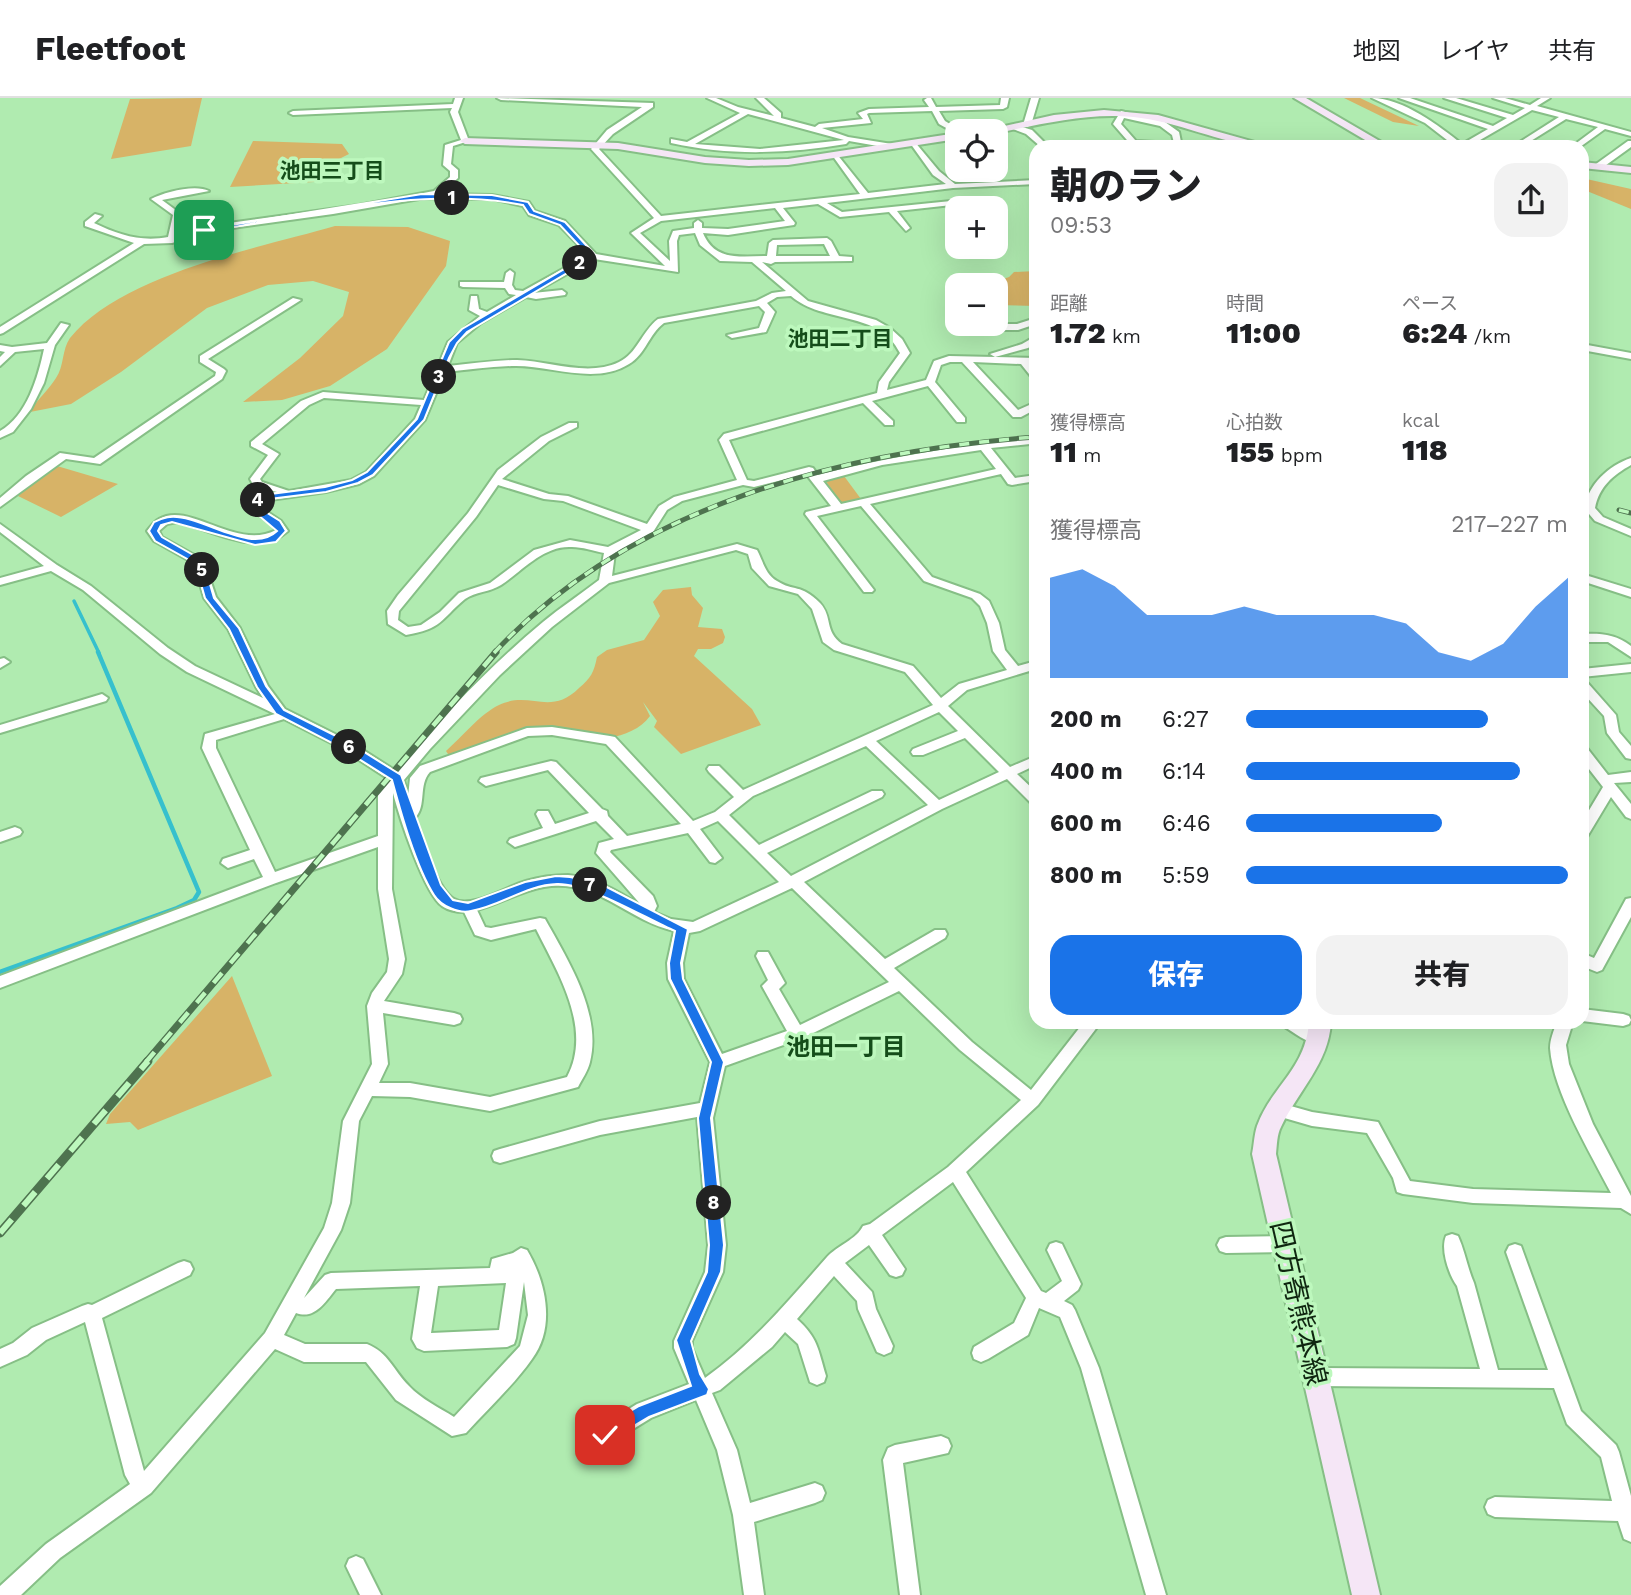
<!DOCTYPE html>
<html lang="ja">
<head>
<meta charset="utf-8">
<style>
  :root { --surface:#fff; --page:#f2f2f2; --text:#202124; --muted:#757577; --line:#e0e0e0; --accent:#1a73e8 }
  body { margin:0; font-family:"Work Sans","Noto Sans JP",sans-serif; background:var(--page); color:var(--text); height:100vh; display:flex; flex-direction:column; font-size:26px; white-space:nowrap }
  * { box-sizing:border-box; margin:0 }
  p { font-size:23px; color:var(--muted) }
  .icon { flex:none; width:38px; height:38px; fill:none; stroke:currentColor; stroke-width:2; stroke-linecap:round; stroke-linejoin:round }
  .map { position:relative; flex:1; overflow:hidden }
  .side { position:absolute; left:1029px; top:42px; width:560px; height:889px; display:flex; flex-direction:column; background:var(--surface); border-radius:21px; box-shadow:0 7px 28px #0002 }
  .side>* { flex:none }
  .tools { position:absolute; left:945px; top:21px; display:grid; gap:14px }
  .tools a { display:grid; place-items:center; width:63px; height:63px; border-radius:14px; background:var(--surface); box-shadow:0 7px 28px #0002; font-size:35px }
  .pin { position:absolute; display:grid; place-items:center; width:60px; height:60px; color:#fff; margin:-30px; border-radius:14px; box-shadow:0 4px 10px #0006 }
  .km { position:absolute; width:35px; height:35px; margin:-18px; border-radius:50%; background:#222; color:#fff; font-size:19px; line-height:35px; text-align:center }
  .round { display:grid; place-items:center; flex:none; width:74px; height:74px; border-radius:21px; background:var(--page) }
  .headline { display:flex; align-items:center; justify-content:space-between; height:119px; padding:0 21px }
  h1 { font-size:38px; font-weight:800; line-height:52px }
  .stats { display:grid; grid-template-columns:repeat(3,1fr); gap:10px; height:119px; padding:7px 21px }
  .stats div { display:grid; align-content:center }
  .stats b { font-size:30px; font-weight:800 }
  .stats small { font-size:19px; font-weight:400 }
  .stats p { font-size:19px }
  .chart { height:196px; padding:14px 21px }
  .chart p { display:flex; justify-content:space-between }
  .chart svg { width:100%; height:126px; margin-top:7px; fill:var(--accent); opacity:.7 }
  .cta { display:flex; gap:14px; margin-top:auto; padding:14px 21px }
  .cta a { flex:1; height:80px; border-radius:21px; background:var(--accent); color:#fff; font-size:28px; font-weight:800; line-height:80px; text-align:center }
  .cta a+a { background:var(--page); color:var(--text) }
  ul { padding:0 21px; list-style:none; font-size:23px }
  li { display:grid; grid-template-columns:112px 84px 1fr; align-items:center; height:52px }
  li i { height:18px; border-radius:9px; background:var(--accent) }
  header { display:flex; align-items:center; gap:42px; box-sizing:border-box; height:98px; padding:0 35px; background:var(--surface); border-bottom:2px solid var(--line) }
  header strong { font-size:33px }
  nav { display:flex; gap:38px; margin-inline-start:auto; font-size:24px }
  .map>svg:first-child { display:block }
  .green { fill:#d7b367 }
  .lines { fill:none; stroke-linecap:round; stroke-linejoin:round }
  .stream-far1 { stroke:#36c0cd; stroke-width:3.5 }
  .stream { stroke:#36c0cd; stroke-width:4.5 }
  .street-casing { stroke:#86bf86; stroke-width:4 }
  .secondary-casing { stroke:#86bf86; stroke-width:4 }
  .street { fill:#fff; fill-rule:evenodd }
  .secondary { fill:#f5e6f6; fill-rule:evenodd }
  .rail-far2-casing { stroke:#4e734f; stroke-width:5 }
  .rail-far1-casing { stroke:#4e734f; stroke-width:7 }
  .rail-casing { stroke:#4e734f; stroke-width:9 }
  .rail-far2 { stroke:#bdf8bd; stroke-width:3.5; stroke-dasharray:10; stroke-linecap:butt }
  .rail-far1 { stroke:#bdf8bd; stroke-width:4.5; stroke-dasharray:13; stroke-linecap:butt }
  .rail { stroke:#bdf8bd; stroke-width:6; stroke-dasharray:18; stroke-linecap:butt }
  .route { fill:#1a73e8; stroke:#fff; stroke-width:2 }
  .labels { text-anchor:middle; stroke-width:7; stroke-linejoin:round; paint-order:stroke }
  .far-neighbourhood-label { font-size:21px; font-weight:bold; fill:#154d1a; stroke:#bdf8bd }
  .neighbourhood-label { font-size:24px; font-weight:bold; fill:#154d1a; stroke:#bdf8bd }
  .near-street-label { font-size:28px; fill:#0f2610; stroke:#bdf8bd }
</style>
</head>
<body>
<header>
<strong>Fleetfoot</strong>
<nav><a>地図</a><a>レイヤ</a><a>共有</a></nav>
</header>
<div class="map">
<svg width="1631" height="1497" viewBox="0 0 1631 1497">
  <rect width="100%" height="100%" fill="#b0ebb0"/>
  <path class="green" d="M202 0 191 48 111 61 130 1Z
    M1344 0H1360L1419 28 1393 24Z
    M253 43 342 46 349 56 325 68 331 83 230 89Z
    M1582 80 1631 91V111L1582 91Z
    M335 128 408 129 450 143 446 168 387 251 330 288 282 302 243 304 300 260 343 218 349 194 313 183 268 187 207 210 121 274 71 306 30 314C38 300 48 293 56 280 64 269 62 251 70 240 122 176 259 150 335 128Z
    M1036 173V208L996 207V187H986L1009 179 1014 174Z
    M57 368 118 386 61 419 18 398 28 386Z
    M844 378 861 401 841 406 825 382Z
    M691 489 692 497 703 510 698 529 722 531 725 539 723 545 711 551H698L694 558 752 611 761 627 681 656 654 629 657 623 643 604 650 618C641 631 624 637 609 640L538 631 450 659 446 653C462 639 480 616 499 607 530 592 550 619 579 590 591 580 594 574 597 559L607 552 644 542 660 518 653 504 663 492Z
    M232 878 272 978 138 1032 130 1024 106 1026 110 1016Z"/>
  <g class="lines">
    <path class="stream-far1" d="M74 503 99 555"/>
    <path class="stream" d="M0 874 177 810 194 802 199 794 98 554"/>
    <defs>
      <path id="street" d="M455 0H463L458 14 469 43 453 48 451 66 458 72V80L441 96 492 97 529 104 535 113 565 123 596 156 665 168 631 135 654 120 591 51 607 32 642 9 501 2 497 0 653 5V9L613 36 599 51 661 118 860 96 832 57 836 55 868 95 946 86 933 77 910 45 914 43 939 73 955 86 1036 82V86L953 90 827 105 842 114 961 102 965 104 961 106 897 113 910 130 906 133 889 114 840 119 818 106 783 110 795 125 794 127 728 137 703 135C715 164 741 158 767 158L769 145 773 142 827 140 831 143 839 158 852 159V163L775 164 771 166 762 164 808 203 876 222 890 230 902 241 910 255 889 284 887 292 926 282 934 263 949 258 1036 260V266H1031L1036 272V282L1033 281 1021 266 973 264 1018 312 1036 304V311L1021 319H1013L962 264H950L941 267 935 284 965 320V324H957L928 288 872 303 893 323V327H885L863 305 729 342 747 382 754 383 809 369 813 370 818 377C888 359 958 348 1030 340L1035 343 1030 346 991 350 1015 380 1036 377V383L1012 387 1008 386 1001 376 870 406 932 479 980 496 989 503 999 525 1005 552 1018 568 1036 563V571L967 592 948 608 1010 669 1036 658V667L1017 676 1036 694V707L1031 705 1007 681 942 711 804 784 885 861 935 832H945L947 836 945 840 894 870 972 944 1031 992 1084 924H1101L1038 1007 966 1074 1041 1193 1046 1195 1062 1183 1047 1152 1050 1146 1056 1144 1062 1146 1081 1186 1078 1192 1064 1203 1072 1207 1075 1212 1099 1270 1166 1497H1146L1081 1270 1060 1219 1039 1210 1028 1237 988 1261 981 1264 974 1261 972 1255 974 1249 1014 1225 1026 1200 953 1084 882 1137 905 1171 902 1177 896 1179 890 1177 869 1147 845 1165 872 1194 876 1211 893 1248 891 1254 884 1257 877 1254 858 1211 857 1203 834 1178 797 1221C818 1240 818 1251 826 1278L824 1284 817 1287 810 1284 798 1246 785 1234 772 1249 720 1292 712 1295 737 1352 750 1405 815 1385 822 1388 825 1395 822 1402 815 1405 754 1424 764 1497H744L733 1417 717 1352 696 1302 651 1320 612 1344 605 1346 598 1344 595 1337 598 1330 637 1306 689 1286 674 1250V1243L705 1174 708 1147 697 1019 600 1037 500 1065 494 1063 492 1058 494 1053 500 1051 600 1023 700 1005 710 964 668 881 667 865 674 833C626 822 597 780 544 789 520 793 500 806 477 812L485 829 491 830 540 820 545 821C568 862 602 916 590 964 588 973 582 981 578 989L490 1013 410 999 372 998 359 1023 350 1105 341 1132 304 1200 325 1177 331 1175 490 1170 492 1161 513 1155 521 1150 527 1152C546 1184 556 1229 532 1261 513 1288 488 1311 466 1335L452 1338 396 1302 366 1264H304L275 1251 151 1395 60 1460 21 1497H0V1488L46 1446 130 1386 125 1377 85 1224 46 1242 27 1257 0 1269V1251L13 1245 32 1230 82 1208 88 1206 92 1207 178 1165 184 1163 190 1165 193 1171 190 1177 102 1220 144 1373 265 1235 324 1130 332 1105 343 1023 372 966 367 908 372 895 387 874 389 861 378 791V749L276 785 0 890V878L263 779 254 761 228 770 221 765 223 761 250 752 202 650 205 636 275 616 187 574 160 556 83 492 51 473 0 487V480L44 468 0 434V426L57 467 91 488 168 550 195 568 263 600 256 589 228 531 204 500 196 472 188 462 154 443 147 433C150 429 155 423 159 421 190 403 236 453 276 432L273 427 252 412 254 398 277 394 254 388 250 381 268 357 251 348V344L301 303 323 294 424 302 448 244 480 218 469 212 471 198H477L479 211 487 214 516 197 509 196 505 190 463 189 460 188V184H504L506 175 510 172 514 175 512 187 515 192 523 193 588 157 559 127 529 117 523 108 492 101 425 100 333 116 218 132 172 145 144 146 3 235 0 236V229L134 145 85 128V124L95 116 102 118 94 125C119 137 141 144 168 139L173 117 151 101C165 94 195 86 209 93L162 102 181 116 177 138 229 125 359 107 434 93 450 79V73L443 67 445 47 461 42 450 14 452 10 293 17 289 15 293 13 453 6ZM775 110 785 123 728 131 702 130V125L698 122 694 125V130L673 133 669 143 670 163 640 135 661 123ZM695 135 700 147 720 163 752 164 786 193 772 195 756 203 658 221C642 233 637 256 619 264 588 279 550 263 517 262 494 262 471 266 448 268L457 245 481 225 526 199 536 201 565 197 566 195 562 192 533 195 594 161 678 174 677 143 679 137ZM824 146 830 158H776L777 147ZM791 198C823 226 879 212 900 255L879 284 877 295 724 336 719 342 737 382 674 399 659 408 647 426 568 398 549 396 502 381 549 343 577 329V325H569L541 339 498 372 468 415 398 497 387 513 388 526 406 537C442 531 440 522 465 501 475 494 490 494 501 487 522 473 544 447 572 449 582 449 594 453 604 455L599 482C581 496 561 509 543 524 490 568 441 620 396 673L349 643 285 611 268 588 240 530 216 499 206 469 196 458 162 439 159 433 167 426 177 424C211 431 257 461 288 433L281 423 263 411V403L326 394 359 386 374 378 425 322 445 274C469 272 492 268 516 268 552 268 596 287 629 266 645 257 649 236 664 225L759 208 765 214 759 230 727 237 732 240 766 234 775 214 767 205 777 199ZM324 300 421 307 415 321 366 374 351 382 289 393 262 384 260 381 279 356 262 346 309 307ZM981 352 996 371 841 406 823 383 882 367ZM806 376 831 408 806 414 805 416 864 494H872L874 492 817 418 861 408 924 483 972 500 980 508 987 525 993 553 1007 572 959 586 941 600 913 568 842 546C824 533 833 519 820 505 800 485 794 494 777 483 765 476 763 463 757 452L737 446 612 478 615 455 653 434 667 412 682 403 743 387 754 389ZM498 387 544 401 563 403 641 432 608 449 570 442 534 452 490 485 459 495 440 514 421 527 408 529 398 522 399 513 476 419ZM736 452 748 456 752 470 769 488 798 496 812 511 823 544 834 552 905 574 933 607 743 692 719 668H709L707 671 709 674 734 699 715 714 693 723 615 639 610 638 552 629 527 630 420 668 410 680 408 699 404 682 430 651 500 577 552 529 609 485ZM939 614 958 633 913 651 911 654 913 657H923L965 640 999 674 939 702 876 643ZM284 621 339 649 390 682 378 696V738L275 774 216 650V642ZM552 637 606 646 681 726 627 738 608 718 607 713 602 711 556 664 551 663 481 680 479 683 486 688 548 672 589 715 555 726 548 713H538L536 716 543 730 510 741 508 744 515 749 596 723 614 741 599 745 596 755 642 808C619 794 595 779 568 777 554 777 539 779 526 783 508 788 471 811 454 801 436 790 422 740 415 720 427 708 418 687 430 674L528 638ZM866 648 928 707 791 778 767 755 882 699 884 696 882 693H872L759 747 729 717 753 698ZM393 695C399 718 424 795 442 808 448 812 457 814 464 814L475 837 491 842 536 831C558 875 593 931 567 979L490 999 410 985H379L388 966 383 915 454 927 460 925 462 921 460 917 454 915 384 903 402 876 405 861 392 791ZM718 723 779 784 693 824 671 821 654 814 657 808 653 798 610 754 611 752 688 735 710 764 715 765 722 760 700 731ZM792 790 889 884 800 927 779 891 785 885 768 854H758L756 858 768 882 762 888 787 933 722 956 684 881 683 865 689 835 700 833ZM899 893 960 952 1021 1002 948 1069 870 1126 863 1128C857 1141 837 1148 827 1159 789 1202 753 1246 705 1280L692 1250V1243L723 1174 726 1147 713 1020 725 968 803 940ZM524 1184 528 1217 520 1248 454 1319C440 1310 421 1301 409 1288 393 1272 389 1255 367 1246H305L284 1237 296 1215C315 1222 325 1204 336 1191L420 1188 412 1241 417 1250 424 1253 507 1249 514 1246 516 1240ZM506 1185 499 1232 431 1235 438 1188Z
        M707 0H716L738 9 774 18 756 0H764L781 15V20L815 29 819 26 863 21 858 15 869 11 929 9 924 2 927 0H931L936 9 1000 7 1001 0H1009L1007 9 1003 11 939 13 945 23 960 32 957 36 939 26 932 13 869 15 867 16 871 25 822 30 848 39 892 46 893 48 889 50 849 43 846 46C786 56 729 58 671 45V41L687 44 740 15ZM748 16 844 42 760 51 695 46Z
        M1031 0H1039L1031 27 1027 29 1023 27Z
        M1372 0C1403 0 1439 28 1462 46L1488 31 1399 0H1410L1493 28 1507 20 1444 0H1456L1513 17 1525 10 1493 0H1505L1530 7 1541 0H1550L1537 8 1631 34V38L1605 31 1580 49H1571L1598 29 1566 21 1521 49H1512L1559 19 1532 12 1468 49H1456L1425 25Z
        M1121 13 1165 24 1179 34 1182 49H1133L1113 26ZM1124 20 1160 28 1172 37 1174 45 1136 43 1121 26Z
        M1016 27 1032 32 1049 49H1041L1026 36 1013 31 1012 29Z
        M1628 43H1631V49L1602 70H1596V66Z
        M293 200 301 202 208 261 224 271 226 273 222 281 100 366 66 361 0 409V400L26 378 60 355 94 360 215 278 216 274 200 264V258Z
        M1036 220V226L1018 232H982L977 229 982 226H1017Z
        M61 225 69 227 55 247 44 285 31 311 13 334 0 340V333C27 318 38 279 44 251L15 254 0 268V259L5 254 0 253V247L12 249 47 245Z
        M1036 238V245L1028 250 995 259 990 256 1022 246Z
        M1582 246 1631 255V261L1582 252Z
        M1631 360V367C1613 377 1599 389 1595 410L1603 419 1631 431V438L1595 423 1584 410C1589 386 1608 368 1631 360Z
        M1582 476 1631 491V499L1582 483Z
        M1582 536C1600 535 1616 536 1631 548V559L1608 544H1582Z
        M4 560 10 564 0 570V561Z
        M1631 566V574L1582 579V571Z
        M1582 582 1586 583 1616 617 1619 634 1631 648V661L1626 660 1607 635 1604 618 1582 594Z
        M102 596 108 600 106 603 0 635V627Z
        M1582 649 1587 650 1608 677 1631 674V684L1614 685 1631 706V721L1626 719 1611 699 1587 739 1582 741V724L1603 689 1582 662Z
        M15 729 20 731 22 734 20 737 0 744V734Z
        M1631 800V819L1602 872 1597 874 1582 868V855L1594 860 1626 801Z
        M1582 911 1623 916 1629 918 1631 922 1629 926 1623 928 1582 923Z
        M1281 924C1298 924 1316 926 1327 941L1325 945C1311 949 1295 935 1283 928Z
        M1557 924H1573L1566 947 1569 966 1593 1026 1631 1098V1116L1621 1110 1473 1105 1403 1096 1397 1094 1393 1080 1367 1035 1312 1028 1274 1017 1272 1012 1274 1007 1280 1005 1312 1014 1378 1024 1410 1083 1473 1091 1611 1095C1591 1056 1553 994 1550 950 1550 941 1554 932 1557 924Z
        M1452 1136 1458 1138C1465 1153 1467 1169 1474 1185L1498 1272H1548L1506 1154 1509 1148 1515 1146 1521 1148 1581 1313 1616 1347 1619 1354 1631 1398V1444L1624 1441 1618 1423 1495 1419 1488 1416 1485 1409 1488 1402 1495 1399 1612 1403 1601 1359 1567 1326 1554 1290 1316 1288 1309 1285 1307 1279 1309 1273 1316 1270 1480 1271 1457 1188C1449 1177 1440 1151 1446 1138Z
        M1285 1138 1291 1140 1294 1146 1291 1152 1285 1154 1226 1155 1220 1153 1217 1147 1220 1141 1226 1139Z
        M941 1338 948 1341 951 1348 948 1355 903 1365 920 1497H900L883 1362 888 1350 895 1347Z
        M356 1458 363 1461 381 1497H360L346 1468 349 1461Z"/>
      <path id="secondary" d="M1294 0H1306L1390 49H1377Z
        M1104 12 1158 17 1273 49C1228 49 1186 26 1141 20 1092 13 1044 26 996 35L982 33 1054 17Z
        M957 35V41L788 67 749 68 705 65 618 51 465 46 460 43 465 40 618 45 705 59 749 62 788 61Z
        M1582 64 1631 69V75L1582 70Z
        M1309 924H1331C1329 965 1298 993 1281 1029 1277 1036 1277 1047 1276 1056L1380 1497H1352L1252 1056C1254 1047 1254 1037 1257 1028 1270 990 1306 971 1309 924Z"/>
    </defs>
    <use href="#street" class="street-casing"/>
    <use href="#secondary" class="secondary-casing"/>
    <use href="#street" class="street"/>
    <use href="#secondary" class="secondary"/>
    <defs>
      <path id="rail-far2" d="M1619 412 1631 415
        M494 555C630 408 844 353 1036 339"/>
      <path id="rail-far1" d="M146 964 496 554"/>
      <path id="rail" d="M0 1135 148 963"/>
    </defs>
    <use href="#rail-far2" class="rail-far2-casing"/>
    <use href="#rail-far1" class="rail-far1-casing"/>
    <use href="#rail" class="rail-casing"/>
    <use href="#rail-far2" class="rail-far2"/>
    <use href="#rail-far1" class="rail-far1"/>
    <use href="#rail" class="rail"/>
  </g>
  <path class="route" d="M422 96 492 97 528 104 534 113 565 124 596 158 467 234 457 245 449 260 424 322 373 377 358 385 326 394 262 402 261 411 280 423 286 433 276 444 255 447 172 424 161 427 158 433 162 439 195 458 205 469 214 500 239 530 266 588 284 612 348 644 401 677 441 787 453 802 468 805 525 784 556 778 570 779 599 785 688 831 681 865 683 881 724 964 711 1020 724 1147 721 1174 691 1243 700 1276 709 1291 707 1297 649 1319 605 1345 597 1337 599 1332 639 1308 691 1288 676 1242 707 1174 709 1147 698 1020 711 964 670 881 669 865 675 833C645 820 588 785 557 786 526 787 501 808 471 813 459 816 441 808 434 797 416 769 401 715 392 682L340 649 276 616 257 589 229 531 205 500 197 472 189 462 155 443 149 433 154 424C159 422 165 419 170 419 201 416 251 458 277 433L252 412 255 398 325 389 352 382 367 374 417 321 449 244 462 231 588 157 560 127 529 116 523 107C421 87 306 118 204 134L200 132Z"/>
  <g class="labels">
    <g class="far-neighbourhood-label">
      <text x="332" y="80">池田三丁目</text>
      <text x="840" y="248">池田二丁目</text>
    </g>
    <g class="neighbourhood-label">
      <text x="846" y="957">池田一丁目</text>
    </g>
    <g class="near-street-label">
      <text transform="translate(1299 1205) rotate(77)" y="10">四方寄熊本線</text>
    </g>
  </g>
</svg>
<div class="tools">
<a><svg class="icon" aria-label="locate" viewBox="0 0 24 24"><circle cx="12" cy="12" r="6"/><path d="M12 2v4M12 18v4M2 12h4M18 12h4"/></svg></a>
<a>+</a>
<a>−</a>
</div>
<div class="pin" style="left:204px;top:132px;background:#1e9e55"><svg class="icon" aria-label="arrive" viewBox="0 0 24 24"><path d="M6 21V4h12l-3 4 3 4H6"/></svg></div>
<div class="pin" style="left:605px;top:1337px;background:#d93025"><svg class="icon" aria-label="check" viewBox="0 0 24 24"><path d="M5 12l5 5 9-10"/></svg></div>
<b class="km" style="left:452px;top:100px">1</b>
<b class="km" style="left:580px;top:165px">2</b>
<b class="km" style="left:439px;top:279px">3</b>
<b class="km" style="left:258px;top:402px">4</b>
<b class="km" style="left:202px;top:472px">5</b>
<b class="km" style="left:349px;top:649px">6</b>
<b class="km" style="left:590px;top:787px">7</b>
<b class="km" style="left:714px;top:1105px">8</b>
<section class="side">
<div class="headline"><div><h1>朝のラン</h1><p>09:53</p></div><a class="round"><svg class="icon" aria-label="share" viewBox="0 0 24 24"><path d="M12 15V3M7 8l5-5 5 5M5 13v7h14v-7"/></svg></a></div>
<div class="stats">
<div><p>距離</p><b>1.72<small> km</small></b></div>
<div><p>時間</p><b>11:00</b></div>
<div><p>ペース</p><b>6:24<small> /km</small></b></div>
</div>
<div class="stats">
<div><p>獲得標高</p><b>11<small> m</small></b></div>
<div><p>心拍数</p><b>155<small> bpm</small></b></div>
<div><p>kcal</p><b>118</b></div>
</div>
<div class="chart"><p><span>獲得標高</span>217–227 m</p>
<svg viewBox="0 0 160 44" preserveAspectRatio="none"><path d="M0 44V9L10 6L20 12L30 22L40 22L50 22L60 19L70 22L80 22L90 22L100 22L110 25L120 35L130 38L140 32L150 19L160 9V44z"/></svg>
</div>
<ul>
<li><b>200 m</b>6:27<i style="width:75%"></i></li>
<li><b>400 m</b>6:14<i style="width:85%"></i></li>
<li><b>600 m</b>6:46<i style="width:61%"></i></li>
<li><b>800 m</b>5:59<i style="width:100%"></i></li>
</ul>
<div class="cta"><a>保存</a><a>共有</a></div>
</section>
</div>
</body>
</html>
